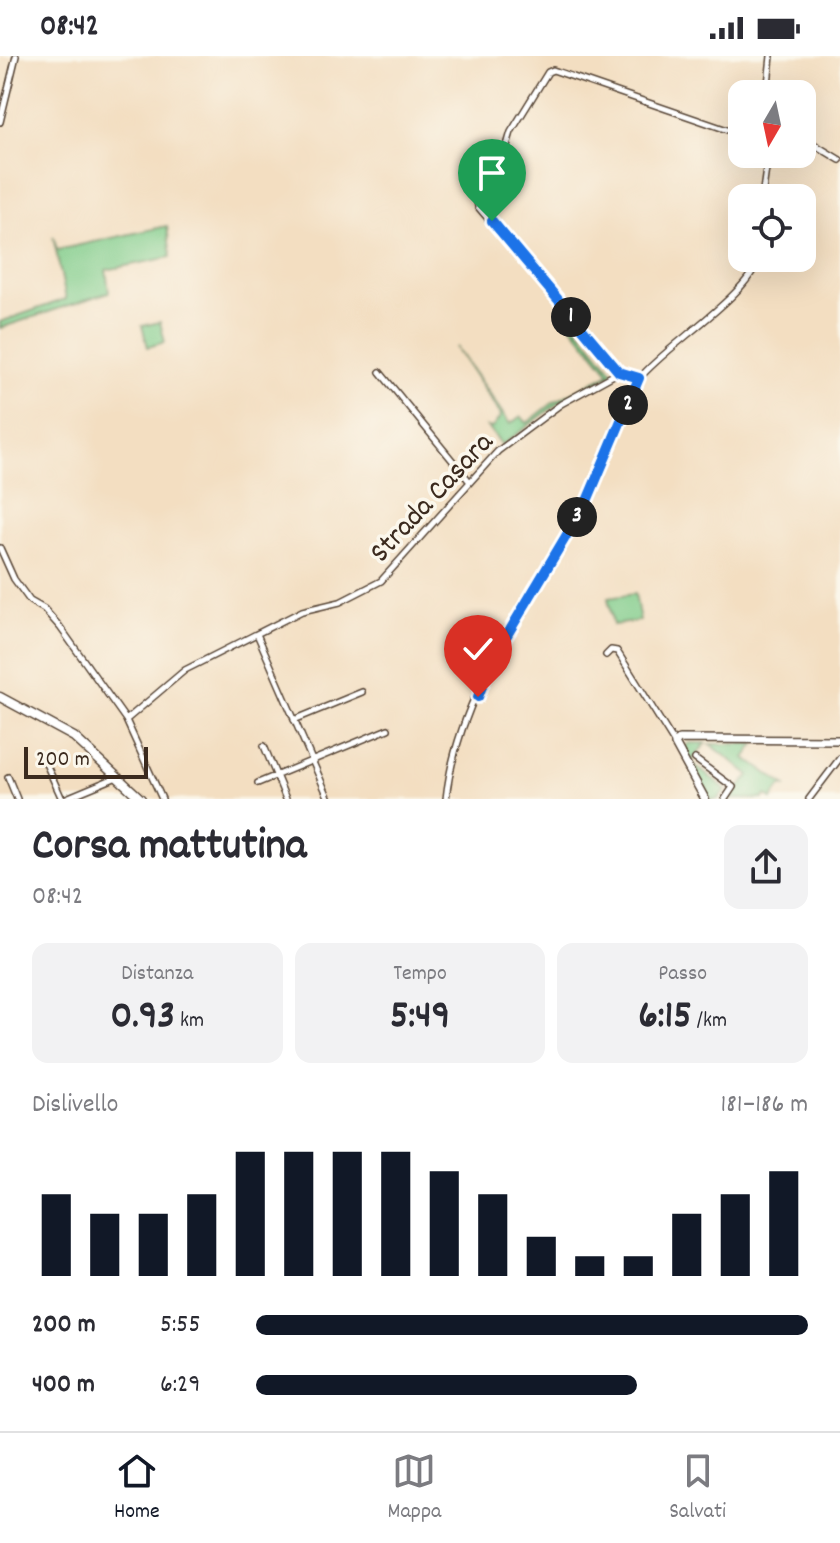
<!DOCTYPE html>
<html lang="it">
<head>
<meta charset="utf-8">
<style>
  :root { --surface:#fff; --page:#f2f2f3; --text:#2b2b33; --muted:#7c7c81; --line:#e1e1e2; --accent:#111827 }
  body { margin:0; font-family:Dekko,sans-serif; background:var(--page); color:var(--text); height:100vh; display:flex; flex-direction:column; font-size:30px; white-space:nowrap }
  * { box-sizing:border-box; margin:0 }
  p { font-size:26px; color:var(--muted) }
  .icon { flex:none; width:44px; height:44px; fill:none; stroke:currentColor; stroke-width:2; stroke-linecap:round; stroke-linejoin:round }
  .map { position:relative; height:743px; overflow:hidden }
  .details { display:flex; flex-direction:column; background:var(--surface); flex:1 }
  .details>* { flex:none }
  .needle { width:52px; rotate:189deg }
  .fabs { position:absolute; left:728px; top:24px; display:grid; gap:16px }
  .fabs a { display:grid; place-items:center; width:88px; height:88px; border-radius:16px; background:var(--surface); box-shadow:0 8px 32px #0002; font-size:40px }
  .scale { position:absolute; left:24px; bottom:20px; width:124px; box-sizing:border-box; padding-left:8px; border:4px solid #3b2a1e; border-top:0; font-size:22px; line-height:28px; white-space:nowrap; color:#3b2a1e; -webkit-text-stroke:6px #fbf7ec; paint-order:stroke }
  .pin { position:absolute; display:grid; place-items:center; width:68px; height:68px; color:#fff; margin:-82px -34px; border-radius:50% 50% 50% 0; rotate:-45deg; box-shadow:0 0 8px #0007 }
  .pin .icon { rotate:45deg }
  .km { position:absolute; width:40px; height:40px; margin:-20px; border-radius:50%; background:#222; color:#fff; font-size:22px; line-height:40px; text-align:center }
  .round { display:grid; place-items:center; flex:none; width:84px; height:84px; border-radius:16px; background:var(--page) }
  .summary { display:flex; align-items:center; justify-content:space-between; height:136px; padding:0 32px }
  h1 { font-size:44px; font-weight:800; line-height:60px }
  .stats { display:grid; grid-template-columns:repeat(3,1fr); gap:12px; height:136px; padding:8px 32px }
  .stats div { display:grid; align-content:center; border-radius:16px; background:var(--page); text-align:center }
  .stats b { font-size:40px; font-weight:800 }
  .stats small { font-size:22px; font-weight:400 }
  .stats p { font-size:22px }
  .chart { height:224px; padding:16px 32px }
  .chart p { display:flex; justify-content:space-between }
  .chart svg { width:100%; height:144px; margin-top:8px; stroke:var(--accent); stroke-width:6 }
  ul { padding:0 32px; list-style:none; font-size:26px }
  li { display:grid; grid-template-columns:128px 96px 1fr; align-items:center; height:60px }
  li i { height:20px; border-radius:10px; background:var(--accent) }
  .status { display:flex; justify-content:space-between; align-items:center; height:56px; padding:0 40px; background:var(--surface); direction:ltr }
  .status svg { height:22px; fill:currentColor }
  .dock { display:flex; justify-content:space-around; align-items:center; height:112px; border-top:2px solid var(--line); background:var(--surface); font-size:22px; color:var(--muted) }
  .dock a { display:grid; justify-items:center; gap:4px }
  .dock .active { color:var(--accent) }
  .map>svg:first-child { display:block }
  .grass { fill:#80cc8a; stroke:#5e7b54; stroke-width:2 }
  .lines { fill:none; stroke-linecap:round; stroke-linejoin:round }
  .street-casing { stroke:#574536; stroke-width:8 }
  .secondary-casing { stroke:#574536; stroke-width:10 }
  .primary-casing { stroke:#574536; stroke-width:11 }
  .street { stroke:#fff; stroke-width:5 }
  .secondary { stroke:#fff; stroke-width:7 }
  .primary { stroke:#fff; stroke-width:8 }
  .route-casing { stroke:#fff; stroke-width:16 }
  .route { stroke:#1a73e8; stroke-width:10 }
  .labels { text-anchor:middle; stroke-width:7; stroke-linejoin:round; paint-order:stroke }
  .street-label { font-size:30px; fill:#3b2a1e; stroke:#fbf7ec }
</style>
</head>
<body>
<div class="status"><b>08:42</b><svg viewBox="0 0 49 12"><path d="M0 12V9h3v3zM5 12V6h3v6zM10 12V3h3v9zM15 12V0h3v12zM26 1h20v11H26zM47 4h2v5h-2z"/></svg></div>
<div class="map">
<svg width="840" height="743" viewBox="0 0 840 743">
  <rect width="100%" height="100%" fill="#fbf7ec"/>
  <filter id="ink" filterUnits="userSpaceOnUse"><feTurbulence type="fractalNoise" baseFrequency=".0125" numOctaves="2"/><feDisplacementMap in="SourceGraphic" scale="16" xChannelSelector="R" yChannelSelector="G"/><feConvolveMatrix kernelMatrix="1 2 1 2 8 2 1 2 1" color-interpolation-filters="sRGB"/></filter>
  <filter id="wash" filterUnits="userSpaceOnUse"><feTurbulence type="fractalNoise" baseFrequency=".006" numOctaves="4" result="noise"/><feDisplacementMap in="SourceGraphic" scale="32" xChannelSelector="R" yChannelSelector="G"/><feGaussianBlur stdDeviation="1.8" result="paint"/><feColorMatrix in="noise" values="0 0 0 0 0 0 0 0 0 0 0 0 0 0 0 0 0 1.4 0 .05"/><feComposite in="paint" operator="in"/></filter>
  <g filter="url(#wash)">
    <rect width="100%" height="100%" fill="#f3dec1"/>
    <path class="grass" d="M167 170 171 201 106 214 109 236 0 272V266L66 243 53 180 57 194Z
      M558 253 564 254 614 317 559 347 502 389 487 371 492 372 501 360 456 291 510 368 521 360 527 367 554 346 610 317Z
      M160 266 165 286 148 291 142 270Z
      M635 538 640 565 613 569 608 542Z
      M690 687H706L691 706 726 734 718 743H710L685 699 684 691Z
      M710 688H755L745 702 787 731 781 730 772 743 766 739 763 743H730L750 719Z"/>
  </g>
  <g filter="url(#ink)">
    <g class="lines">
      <defs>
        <path id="street" d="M767 38 771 0
          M0 66 16 0
          M802 81 840 104
          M762 142 768 98
          M380 316 470 426
          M619 316 478 151 477 144 503 103 511 76 548 16 553 14 742 79
          M0 492 14 523 30 545 44 553 60 571 126 664 162 743
          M257 578 329 743
          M606 599 611 594 617 595 675 688
          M126 664 185 614 302 555 340 546 381 525 498 395 561 348 619 316 639 322
          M294 664 362 636
          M264 690 286 743
          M43 701 62 743
          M695 703 733 731 725 743
          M8 721 17 743
          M258 727 388 673
          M64 743 117 721
          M446 743C458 632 535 540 587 444 605 411 619 348 640 322 663 292 752 237 758 202
          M809 743 840 702"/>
        <path id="secondary" d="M705 743 675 688 679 683 840 684"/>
        <path id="primary" d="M0 641 74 681 141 743"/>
      </defs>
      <use href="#street" class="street-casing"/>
      <use href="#secondary" class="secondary-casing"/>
      <use href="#primary" class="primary-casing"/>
      <use href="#street" class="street"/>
      <use href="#secondary" class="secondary"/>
      <use href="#primary" class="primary"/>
    </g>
  </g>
  <g class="lines" filter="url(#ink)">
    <defs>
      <path id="route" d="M478 641 491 606 587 445 639 322 619 316 492 165"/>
    </defs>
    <use href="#route" class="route-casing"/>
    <use href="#route" class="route"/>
  </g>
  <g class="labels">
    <g class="street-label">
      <text transform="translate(430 440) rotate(-47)" y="10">Strada Casara</text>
    </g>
  </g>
</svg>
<div class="fabs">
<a><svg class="needle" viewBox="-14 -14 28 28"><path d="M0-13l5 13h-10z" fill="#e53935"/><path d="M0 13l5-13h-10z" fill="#7c7c81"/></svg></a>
<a><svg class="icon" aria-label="locate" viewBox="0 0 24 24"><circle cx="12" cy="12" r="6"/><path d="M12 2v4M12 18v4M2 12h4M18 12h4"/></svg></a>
</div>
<div class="scale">200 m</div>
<div class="pin" style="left:492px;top:165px;background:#1e9e55"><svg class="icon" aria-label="arrive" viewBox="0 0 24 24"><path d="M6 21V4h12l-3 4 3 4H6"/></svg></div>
<div class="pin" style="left:478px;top:641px;background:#d93025"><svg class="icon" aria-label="check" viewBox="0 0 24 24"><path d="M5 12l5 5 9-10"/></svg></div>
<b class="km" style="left:571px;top:261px">1</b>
<b class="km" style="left:628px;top:349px">2</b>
<b class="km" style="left:577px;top:461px">3</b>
</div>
<section class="details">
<div class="summary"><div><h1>Corsa mattutina</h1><p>08:42</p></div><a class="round"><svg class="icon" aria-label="share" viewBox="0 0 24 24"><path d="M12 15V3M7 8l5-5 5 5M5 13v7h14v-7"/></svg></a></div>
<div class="stats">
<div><p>Distanza</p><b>0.93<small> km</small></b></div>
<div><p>Tempo</p><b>5:49</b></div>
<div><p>Passo</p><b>6:15<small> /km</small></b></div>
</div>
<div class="chart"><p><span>Dislivello</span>181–186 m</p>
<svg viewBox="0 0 160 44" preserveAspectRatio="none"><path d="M5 44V19M15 44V25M25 44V25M35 44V19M45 44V6M55 44V6M65 44V6M75 44V6M85 44V12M95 44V19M105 44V32M115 44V38M125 44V38M135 44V25M145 44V19M155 44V12"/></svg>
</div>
<ul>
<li><b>200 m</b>5:55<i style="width:100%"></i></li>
<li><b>400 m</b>6:29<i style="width:69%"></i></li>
</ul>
</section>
<nav class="dock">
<a class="active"><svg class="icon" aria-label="home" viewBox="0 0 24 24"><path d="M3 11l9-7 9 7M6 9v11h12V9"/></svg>Home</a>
<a><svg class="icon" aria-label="map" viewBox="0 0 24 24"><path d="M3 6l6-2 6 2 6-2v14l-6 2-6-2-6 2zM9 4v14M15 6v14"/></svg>Mappa</a>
<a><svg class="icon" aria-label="saved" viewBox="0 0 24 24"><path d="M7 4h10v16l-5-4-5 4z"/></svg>Salvati</a>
</nav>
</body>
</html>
